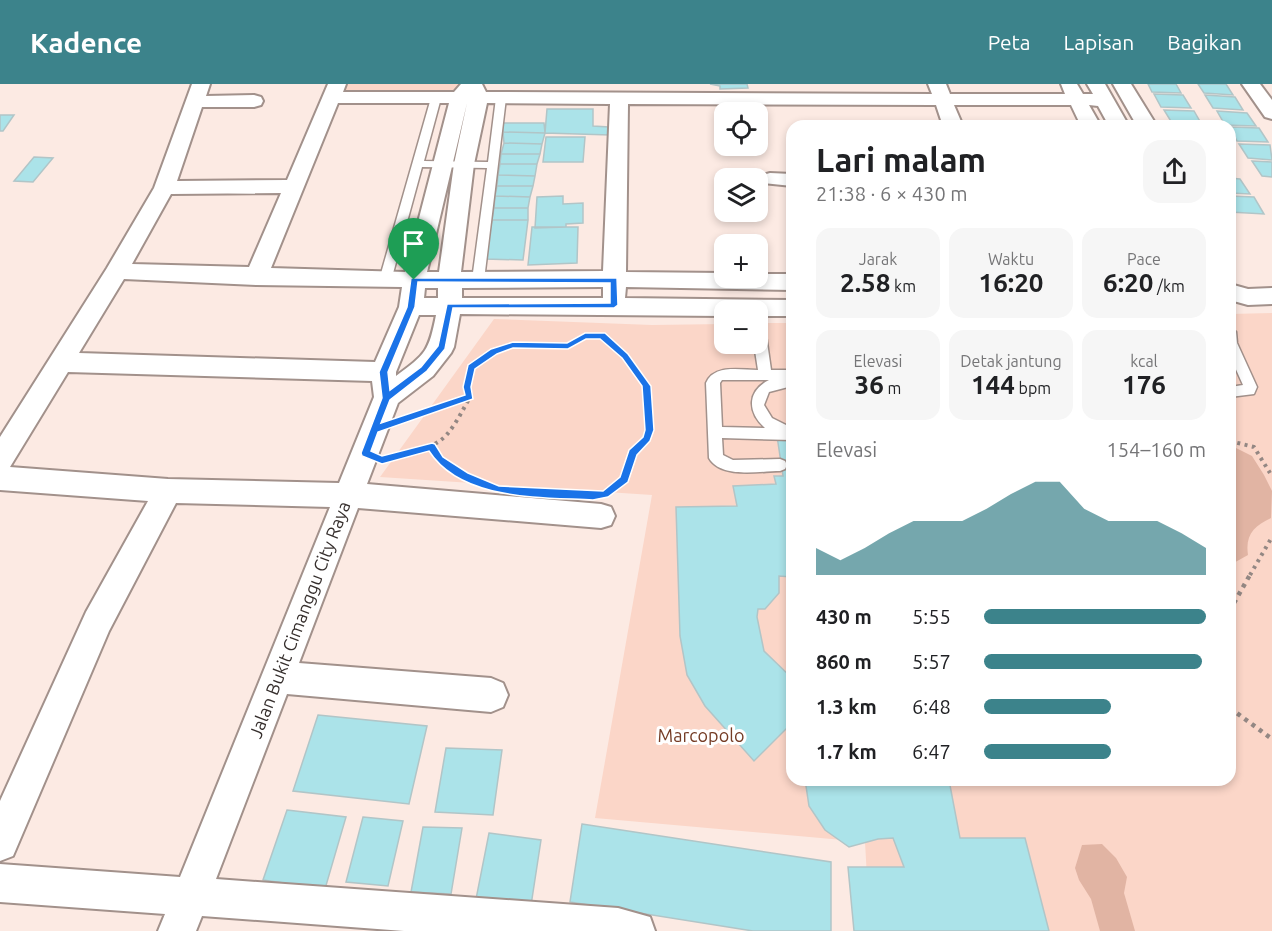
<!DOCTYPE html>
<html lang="id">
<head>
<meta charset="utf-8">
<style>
  :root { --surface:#fff; --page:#f6f6f6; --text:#202124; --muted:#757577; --accent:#3c838b }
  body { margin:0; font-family:Ubuntu,sans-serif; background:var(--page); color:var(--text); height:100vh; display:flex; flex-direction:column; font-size:22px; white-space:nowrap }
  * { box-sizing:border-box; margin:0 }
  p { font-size:20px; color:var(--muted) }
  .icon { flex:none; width:33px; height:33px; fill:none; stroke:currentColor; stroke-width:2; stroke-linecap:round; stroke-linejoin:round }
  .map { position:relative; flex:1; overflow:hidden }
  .drawer { position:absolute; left:786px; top:36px; width:450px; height:666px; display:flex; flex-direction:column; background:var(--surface); border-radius:18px; box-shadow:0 3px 9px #0003 }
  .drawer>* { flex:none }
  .buttons { position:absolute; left:714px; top:18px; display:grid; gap:12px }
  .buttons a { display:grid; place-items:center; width:54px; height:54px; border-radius:12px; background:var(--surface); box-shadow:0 3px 9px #0003; font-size:30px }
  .pin { position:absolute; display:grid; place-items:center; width:51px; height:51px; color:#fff; margin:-62px -26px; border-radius:50% 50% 50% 0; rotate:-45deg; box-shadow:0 0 6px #0007 }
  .pin .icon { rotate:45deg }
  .round { display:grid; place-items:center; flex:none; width:63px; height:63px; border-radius:18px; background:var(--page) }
  .headline { display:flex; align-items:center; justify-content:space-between; height:102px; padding:0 30px }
  h1 { font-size:33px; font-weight:600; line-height:45px }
  .metrics { display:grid; grid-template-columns:repeat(3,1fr); gap:9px; height:102px; padding:6px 30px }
  .metrics div { display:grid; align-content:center; border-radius:15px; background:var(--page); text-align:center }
  .metrics b { font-size:26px; font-weight:600 }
  .metrics small { font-size:16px; font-weight:400 }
  .metrics p { font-size:16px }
  .chart { height:168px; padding:12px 30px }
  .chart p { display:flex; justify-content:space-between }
  .chart svg { width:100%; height:108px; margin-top:6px; fill:var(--accent); opacity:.7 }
  ul { padding:0 30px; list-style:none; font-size:20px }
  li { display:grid; grid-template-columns:96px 72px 1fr; align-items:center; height:45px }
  li i { height:15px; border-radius:8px; background:var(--accent) }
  header { display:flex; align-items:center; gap:36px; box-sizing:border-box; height:84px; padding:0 30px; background:var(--accent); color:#fff }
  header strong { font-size:28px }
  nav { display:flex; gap:33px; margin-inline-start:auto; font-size:21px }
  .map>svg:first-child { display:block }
  .green { fill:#fbd6c8 }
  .water { fill:#e1b4a3 }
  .building { fill:#abe3e9; stroke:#b1c5c7; stroke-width:1.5 }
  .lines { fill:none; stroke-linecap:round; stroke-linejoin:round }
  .service-casing { stroke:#a2918b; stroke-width:3 }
  .minor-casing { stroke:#a2918b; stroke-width:4 }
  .path-far1 { stroke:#938783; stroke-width:4; stroke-dasharray:3 4.5; stroke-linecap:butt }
  .path { stroke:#938783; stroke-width:4.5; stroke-dasharray:4 5; stroke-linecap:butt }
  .service { fill:#fff; fill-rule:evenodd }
  .minor { fill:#fff; fill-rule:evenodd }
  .route { fill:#1a73e8; stroke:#fff; stroke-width:1.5; fill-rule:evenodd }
  .labels { text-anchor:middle; stroke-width:6; stroke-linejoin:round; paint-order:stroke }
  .street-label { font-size:18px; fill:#362f2d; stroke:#fff }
  .park-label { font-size:18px; fill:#753c25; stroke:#fff }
</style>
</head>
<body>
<header>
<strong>Kadence</strong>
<nav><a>Peta</a><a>Lapisan</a><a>Bagikan</a></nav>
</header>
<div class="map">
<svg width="1272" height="847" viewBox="0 0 1272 847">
  <rect width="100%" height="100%" fill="#fceae3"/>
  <path class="green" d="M344 0H462L460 8 341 9Z
    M1272 229V847H870L865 758 595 734 652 411 380 393 494 235 652 241 724 240V260H758V239H792V696H1230V230Z"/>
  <path class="water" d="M1230 361 1252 372 1264 391 1272 407 1271 434C1254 442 1245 451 1248 471L1230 481Z
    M1102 760 1116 774 1127 793 1124 809 1135 847H1100L1091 815 1079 796 1075 784 1082 761Z"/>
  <path class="building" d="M710 0H747L748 4 720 5V2Z
    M1148 0H1176L1181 9 1152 8Z
    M1198 0H1226L1233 11 1204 9Z
    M1154 10 1183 11 1191 24 1161 23Z
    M1205 11 1235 13 1243 26 1213 24Z
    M547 25H593V42L609 43 610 51 545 49Z
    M1164 26 1194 27 1202 41 1172 39Z
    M1217 27 1247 29 1256 42 1225 41Z
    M0 31H14L3 47H0Z
    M503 39H544L545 49 503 48Z
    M1230 43 1259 44 1268 58 1237 57Z
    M503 48 545 49 542 60 504 59Z
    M546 53H585L583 78H543Z
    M504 59 542 60 540 70H501Z
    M1239 60 1270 61 1272 76 1248 74Z
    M501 70H540L537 80H500Z
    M34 73 53 74 33 98 14 97Z
    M1252 77 1272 78V93L1262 92Z
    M500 80H537L535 92 498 91Z
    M498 91 535 92 533 102H497Z
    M1230 94 1240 95 1250 110 1230 109Z
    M497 102H533L530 113 495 112Z
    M495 112 530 113 528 124H494Z
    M563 112V120L583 119V139L566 140V143L535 144 537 113Z
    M1230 112 1254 113 1264 130 1230 128Z
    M494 124H528V136H492Z
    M492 136H528L523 176 485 175Z
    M532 143H578L577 179 528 181Z
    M777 352 792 353V493L779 492V509L765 525H758L757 533 764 567 792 594V639L754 677 705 622 687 591 680 552 676 423 737 422 733 402 776 400 774 392H783Z
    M318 631 427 642 409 720 293 707Z
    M446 664 502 666 493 731 435 728Z
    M807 696H949L960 754H1025L1049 847H854L848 783H904L893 754 878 755 849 763 825 746 809 722 806 702Z
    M287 726 346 733 325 805 263 796Z
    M363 733 403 737 388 802 346 798Z
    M582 740 831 778V847H753L570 818Z
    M423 743 462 744 451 810 411 808Z
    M489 749 541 756 530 828 475 820Z"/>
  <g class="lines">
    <defs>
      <path id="service" d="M436 11 441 14 424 77 488 78 496 14 501 11 506 14 484 196 478 200 472 196 487 84 422 83 392 193 386 197 380 193 431 14Z
        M758 232 764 237 771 286H792V302L769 308 764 321 772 334 792 344V356L722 354 723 371 733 376 780 375 785 377 787 381 785 385 780 387C760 387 721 395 709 374L706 299C714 280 740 286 758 286L754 260H758ZM722 296H769C747 307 747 328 765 344L722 343 720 299Z
        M1230 243 1236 248 1237 259 1257 303 1254 310 1230 313V303L1243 301 1230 272Z"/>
      <path id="minor" d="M192 0H210L206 12 254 11 261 13 263 17 261 21 254 23H202L177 97 287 96 328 0H346L343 8H454L461 0H482L486 8 932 10 928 0H946L950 10H1065L1061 0H1077L1083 10H1093L1087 0H1105L1129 42H1109L1098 22 1089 21 1101 42H1081L1071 21H954L963 42H943L936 21 628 20 626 188 724 189V194H758V190H792V206L626 203 625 214 792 216V232H758V226H724V232L460 230 454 263 451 269 433 292 398 319 367 400 601 420 611 423 615 432 611 441 601 444 358 424 299 579 491 594 503 599 508 611 503 623 491 628 287 610 216 795 618 824 650 833 655 847H404L202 832 196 847H158L165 830 0 818V780L180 793 330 423 176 419 109 547 13 772 0 777V717L86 528 148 417 0 406V353L107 184 154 104ZM338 19H449L405 188 271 184ZM467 19 454 80 439 188H427ZM487 19 610 20 603 187 461 188 474 80ZM281 109 249 183 132 180 171 110ZM124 195 256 201 402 203 399 223 375 278 79 269ZM600 203H603V214H462V204ZM425 204H438V214H424ZM419 231H436C429 267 426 270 396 292V288ZM68 288 372 297 374 313 339 399 168 395 10 383Z
        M1113 0H1131L1157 42H1137Z
        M1242 0H1260L1272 16V35L1265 33Z
        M770 89 792 90V102L763 99 760 95 763 91Z
        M1230 200 1248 205 1272 204V220L1248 221 1230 216Z"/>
    </defs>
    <use href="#service" class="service-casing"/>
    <use href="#minor" class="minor-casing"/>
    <path class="path-far1" d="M408 334 469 313
      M1230 357 1254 363 1270 389
      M432 363 440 376 469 394
      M392 373C444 360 444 361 470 313L467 302 471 284 494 268 513 261 568 262 584 252H602L625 272 647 302 650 346 647 355 633 369 624 395 608 408
      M1250 491 1272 453"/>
    <path class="path" d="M1230 516 1234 519 1230 523
      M1234 519 1251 489
      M1230 624 1272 655"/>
    <use href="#service" class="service"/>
    <use href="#minor" class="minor"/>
  </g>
  <path class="route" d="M411 194H617L618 221 614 224H453L445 265 427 287 390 316 381 339 465 311 463 303 468 281 491 265 513 258 567 259 585 249H605L628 270 651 302 654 346 650 357 637 371 628 398 608 413 593 416C541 413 461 417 429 367L382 380 362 372 361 369 382 314 379 288 407 223ZM418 198 610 199V219L447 220 438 262 421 283 390 306 388 288 415 223ZM586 255H600L622 274 642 302 645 346 643 353 629 366 620 393 603 407 499 402 468 389 443 373 435 360 432 359 382 372 371 367 378 348 473 315 471 303 475 285 497 270 513 264 568 265Z"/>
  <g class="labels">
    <g class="street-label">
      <text transform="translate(300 536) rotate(-69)" y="6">Jalan Bukit Cimanggu City Raya</text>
    </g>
    <g class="park-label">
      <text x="701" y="658">Marcopolo</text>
    </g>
  </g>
</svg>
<div class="buttons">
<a><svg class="icon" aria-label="locate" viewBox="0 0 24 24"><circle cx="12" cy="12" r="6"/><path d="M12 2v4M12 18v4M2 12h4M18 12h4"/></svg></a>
<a><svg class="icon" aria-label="layers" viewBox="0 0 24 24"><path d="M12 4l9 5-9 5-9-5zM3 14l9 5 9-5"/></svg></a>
<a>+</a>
<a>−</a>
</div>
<div class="pin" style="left:414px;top:196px;background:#1e9e55"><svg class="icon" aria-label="arrive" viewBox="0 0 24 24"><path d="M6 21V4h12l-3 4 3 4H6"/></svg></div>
<section class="drawer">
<div class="headline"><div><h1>Lari malam</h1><p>21:38 · 6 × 430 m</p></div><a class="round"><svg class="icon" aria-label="share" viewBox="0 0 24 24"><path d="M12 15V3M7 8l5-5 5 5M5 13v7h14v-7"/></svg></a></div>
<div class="metrics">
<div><p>Jarak</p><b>2.58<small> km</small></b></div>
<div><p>Waktu</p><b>16:20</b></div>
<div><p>Pace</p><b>6:20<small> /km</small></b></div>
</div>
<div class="metrics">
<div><p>Elevasi</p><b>36<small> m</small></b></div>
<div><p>Detak jantung</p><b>144<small> bpm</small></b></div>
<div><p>kcal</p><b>176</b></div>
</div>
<div class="chart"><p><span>Elevasi</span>154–160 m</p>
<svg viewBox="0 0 160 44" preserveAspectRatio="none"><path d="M0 44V33L10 38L20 33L30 27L40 22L50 22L60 22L70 17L80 11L90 6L100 6L110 17L120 22L130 22L140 22L150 27L160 33V44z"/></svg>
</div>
<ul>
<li><b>430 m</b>5:55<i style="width:100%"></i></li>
<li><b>860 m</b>5:57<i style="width:98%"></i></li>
<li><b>1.3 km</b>6:48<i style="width:57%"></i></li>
<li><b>1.7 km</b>6:47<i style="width:57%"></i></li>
</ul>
</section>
</div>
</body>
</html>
